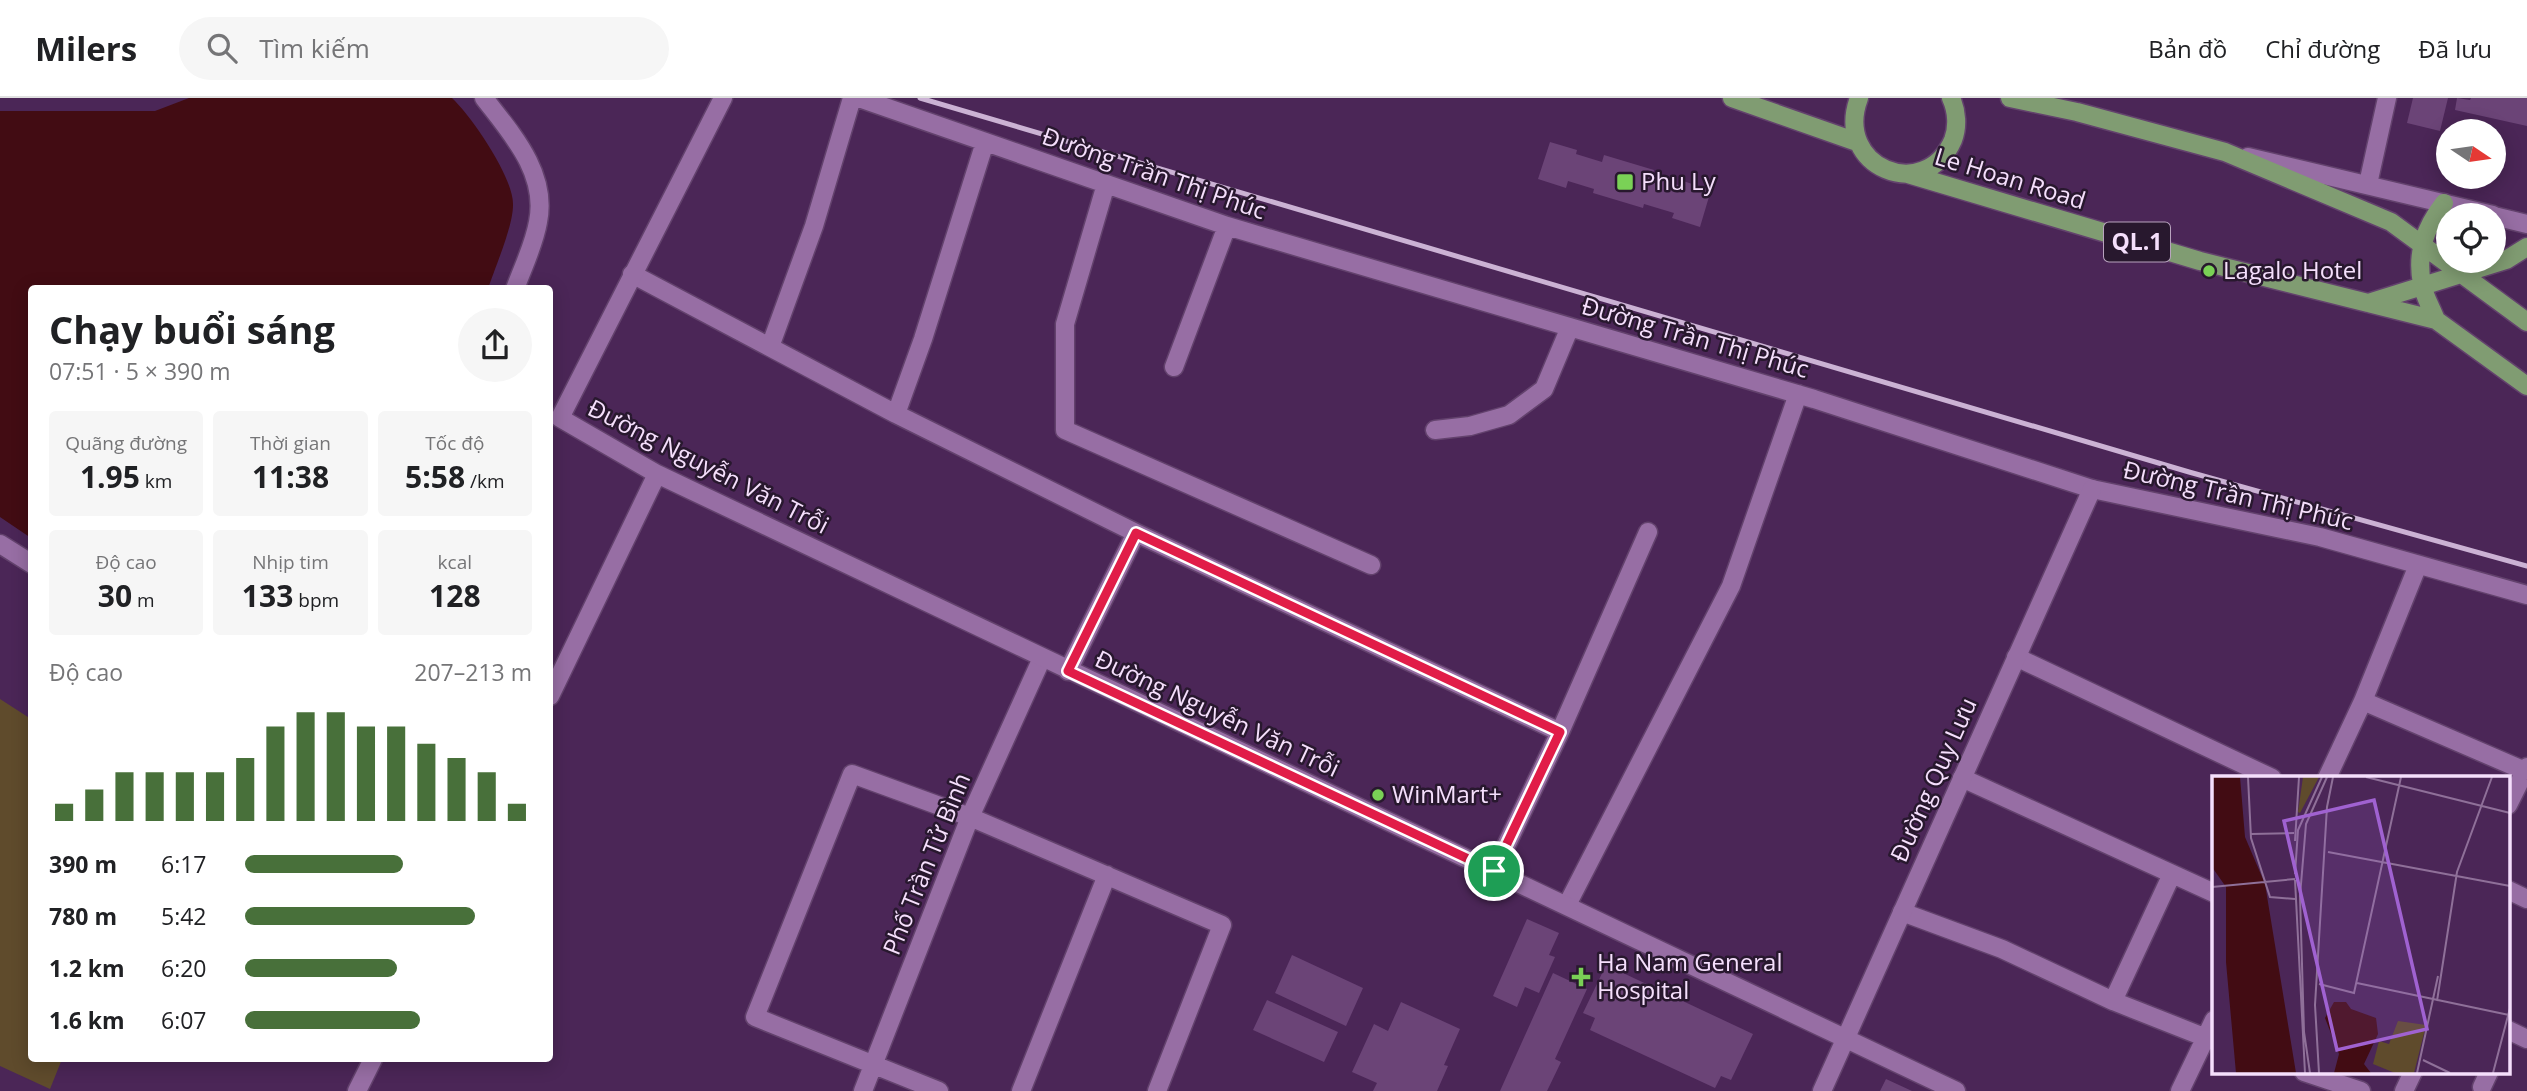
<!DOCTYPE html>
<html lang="vi">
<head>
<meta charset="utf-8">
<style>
  :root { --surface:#fff; --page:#f6f6f6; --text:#202124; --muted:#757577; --line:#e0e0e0; --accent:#48703a }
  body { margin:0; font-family:"Open Sans",sans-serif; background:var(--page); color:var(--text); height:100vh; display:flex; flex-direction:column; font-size:26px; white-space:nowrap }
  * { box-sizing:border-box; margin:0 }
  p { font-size:23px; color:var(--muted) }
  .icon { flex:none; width:38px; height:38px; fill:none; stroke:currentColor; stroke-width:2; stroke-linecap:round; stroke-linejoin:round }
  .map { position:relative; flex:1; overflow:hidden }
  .sheet { position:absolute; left:28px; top:187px; width:525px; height:777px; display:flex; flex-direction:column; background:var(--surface); border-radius:7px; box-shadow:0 4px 18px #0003 }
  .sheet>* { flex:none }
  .needle { width:46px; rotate:103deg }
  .buttons { position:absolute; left:2436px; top:21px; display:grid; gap:14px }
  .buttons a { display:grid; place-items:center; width:70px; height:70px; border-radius:50%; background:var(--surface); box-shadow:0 4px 18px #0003; font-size:35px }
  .pin { position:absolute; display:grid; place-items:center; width:60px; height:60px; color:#fff; margin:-30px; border:4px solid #fff; border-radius:50%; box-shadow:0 2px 7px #0007 }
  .round { display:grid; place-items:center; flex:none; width:74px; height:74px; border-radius:37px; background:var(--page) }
  .headline { display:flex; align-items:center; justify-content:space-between; height:119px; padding:0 21px }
  h1 { font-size:38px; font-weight:700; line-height:52px }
  .metrics { display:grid; grid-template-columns:repeat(3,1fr); gap:10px; height:119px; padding:7px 21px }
  .metrics div { display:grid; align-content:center; border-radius:7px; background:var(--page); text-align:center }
  .metrics b { font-size:30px; font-weight:700 }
  .metrics small { font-size:19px; font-weight:400 }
  .metrics p { font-size:19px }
  .chart { height:196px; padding:14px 21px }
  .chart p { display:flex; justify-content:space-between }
  .chart svg { width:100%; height:126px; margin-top:7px; stroke:var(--accent); stroke-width:6 }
  ul { padding:0 21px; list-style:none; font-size:23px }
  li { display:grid; grid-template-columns:112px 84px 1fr; align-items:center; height:52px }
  li i { height:18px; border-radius:9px; background:var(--accent) }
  header { display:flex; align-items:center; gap:42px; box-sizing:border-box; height:98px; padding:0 35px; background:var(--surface); border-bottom:2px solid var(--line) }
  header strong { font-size:33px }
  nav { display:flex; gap:38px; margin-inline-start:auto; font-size:24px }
  .search { width:490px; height:63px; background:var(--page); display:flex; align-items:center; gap:18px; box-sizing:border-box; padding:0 24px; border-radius:38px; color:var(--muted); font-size:26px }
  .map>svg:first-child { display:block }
  .green { fill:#5f4b2c }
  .water { fill:#420c13 }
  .building { fill:#6b4477 }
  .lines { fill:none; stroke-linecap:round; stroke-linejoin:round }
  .minor-casing { stroke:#63426d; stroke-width:21 }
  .tertiary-casing { stroke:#63426d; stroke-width:21 }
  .primary-casing { stroke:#63426d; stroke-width:21 }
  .minor { stroke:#976ea4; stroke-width:18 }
  .tertiary { stroke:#976ea4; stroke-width:18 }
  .primary { stroke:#809c72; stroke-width:18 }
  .rail { stroke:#cbb2d4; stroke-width:5 }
  .route-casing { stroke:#fff; stroke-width:14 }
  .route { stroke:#e11d48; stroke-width:9 }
  .poi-dot { fill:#7ad156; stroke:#28182e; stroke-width:2.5 }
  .labels { text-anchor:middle; stroke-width:5; stroke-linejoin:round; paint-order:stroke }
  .shield { fill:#28182e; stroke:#b8a3be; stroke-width:2 }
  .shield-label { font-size:23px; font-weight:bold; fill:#f5dffc }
  .street-label { font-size:24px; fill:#f5dffc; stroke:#28182e }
  .poi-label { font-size:24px; fill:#f5dffc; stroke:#28182e; text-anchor:start }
  .inset-road { fill:none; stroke:#8f7099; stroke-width:2 }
  .view { fill:#a062d1; fill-opacity:0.15; stroke:#a062d1; stroke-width:3.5 }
  .inset-edge { fill:none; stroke:#f5dffc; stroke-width:3.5 }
</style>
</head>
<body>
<header>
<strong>Milers</strong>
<div class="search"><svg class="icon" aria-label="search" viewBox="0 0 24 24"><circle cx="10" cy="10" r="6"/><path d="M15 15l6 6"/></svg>Tìm kiếm</div>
<nav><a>Bản đồ</a><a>Chỉ đường</a><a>Đã lưu</a></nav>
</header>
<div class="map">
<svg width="2527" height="993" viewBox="0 0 2527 993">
  <rect width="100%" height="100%" fill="#4b2657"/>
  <path class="green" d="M0 601 31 621 32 961H62L50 991 0 968Z"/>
  <path class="water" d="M189 0H452C472 19 514 80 513 107 513 129 495 169 488 191H32L31 440 0 419V13H155Z"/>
  <path class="building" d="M2413 0H2448L2440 33 2407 25Z
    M2457 0 2470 2 2471 0H2527V28L2455 12Z
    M1550 44 1577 52 1576 56 1602 64 1604 57 1654 72 1652 79 1682 88 1683 83 1711 92 1700 129 1672 120 1674 115 1644 106 1643 110 1593 95 1594 91 1568 83 1566 90 1538 81Z
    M1527 821 1559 835 1549 857 1555 859 1539 895 1525 889 1517 909 1493 898Z
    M1292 857 1363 890 1346 928 1275 895Z
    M1606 867 1753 936 1731 982 1721 978 1715 990 1590 932 1595 920 1583 915Z
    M1553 875 1587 891 1555 961 1561 964 1547 993H1500Z
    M1267 902 1338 934 1324 964 1253 932Z
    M1401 904 1460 931 1444 967 1448 968 1437 993H1373L1377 985 1352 974 1374 926 1388 933Z
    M1886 981 1912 993H1880Z"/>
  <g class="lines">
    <defs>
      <path id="minor" d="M484 0C511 35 548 75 538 124 534 147 523 169 515 191
        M859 0 1227 128 1814 301 2092 391 2320 439 2527 497
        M1106 86 1065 226V332L1371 467
        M632 176 896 316 1136 435 1560 634
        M770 249 814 128 852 0
        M1174 269 1227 128
        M896 316 923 241 985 44
        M1435 332 1470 328 1509 317 1544 291 1570 229
        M0 446 32 466
        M2016 559 2272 680
        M1068 573 1136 435
        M2363 603 2525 673
        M1962 680 2214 795
        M2327 680 2363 603 2418 467
        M2508 707 2527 669
        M1494 773 1560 634 1648 434
        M2508 792 2527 801
        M1567 807 1731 488 1798 296
        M1902 814 2002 851 2113 903 2214 943
        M2113 903 2172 776
        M2508 932 2527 941
        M2304 974 2361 993
        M2482 989 2489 974
        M863 993 970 719 1042 560
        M939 993 755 919 852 676 970 719 1222 827 1157 993
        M1021 993 1107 777
        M2180 993 2214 922
        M2404 993 2413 974"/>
      <path id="tertiary" d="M723 0 560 320 657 376 1956 993
        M2248 59 2493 117
        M2368 86 2387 0
        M2494 118 2527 126
        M550 598 657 376
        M357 993 373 961
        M1822 993 2092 391"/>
      <path id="primary" d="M1732 0 1857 44
        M1859 0C1833 69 1925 107 1953 42 1958 29 1957 13 1951 0
        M2010 0 2077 14 2225 54 2391 124 2527 224
        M1908 76 2200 163 2436 222 2527 288
        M2368 205 2506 162 2527 149
        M2436 222C2432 211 2424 198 2422 186 2416 154 2425 130 2444 105"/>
    </defs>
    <use href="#minor" class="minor-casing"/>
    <use href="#tertiary" class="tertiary-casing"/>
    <use href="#primary" class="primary-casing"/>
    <use href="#minor" class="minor"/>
    <use href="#tertiary" class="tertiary"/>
    <use href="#primary" class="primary"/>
    <path class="rail" d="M920 0 2189 374 2527 468"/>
  </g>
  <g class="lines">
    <defs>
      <path id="route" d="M1136 435 1560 634 1494 773 1068 573Z"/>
    </defs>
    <use href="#route" class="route-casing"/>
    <use href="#route" class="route"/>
  </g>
  <g class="poi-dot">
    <rect x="1616" y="75" width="18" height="18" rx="3.5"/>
    <circle cx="2209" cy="173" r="7"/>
    <circle cx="1378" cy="697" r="7"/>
    <path d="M1577.5 868.5h7v7h7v7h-7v7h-7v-7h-7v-7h7z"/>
  </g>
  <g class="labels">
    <rect class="shield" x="2104" y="124.5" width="66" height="39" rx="5"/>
    <g class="shield-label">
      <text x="2137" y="152">QL.1</text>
    </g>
    <g class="street-label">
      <text transform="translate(1154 76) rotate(19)" y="8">Đường Trần Thị Phúc</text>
      <text transform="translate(2010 81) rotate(17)" y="8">Le Hoan Road</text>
      <text transform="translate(1695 240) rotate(16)" y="8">Đường Trần Thị Phúc</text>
      <text transform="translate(708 369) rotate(27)" y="8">Đường Nguyễn Văn Trỗi</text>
      <text transform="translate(2238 398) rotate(13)" y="8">Đường Trần Thị Phúc</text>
      <text transform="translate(1217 616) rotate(25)" y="8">Đường Nguyễn Văn Trỗi</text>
      <text transform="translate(1934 682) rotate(-66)" y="8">Đường Quy Lưu</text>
      <text transform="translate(927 766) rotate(-68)" y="8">Phố Trần Tử Bình</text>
    </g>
    <g class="poi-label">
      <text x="1641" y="92">Phu Ly</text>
      <text x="2223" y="181">Lagalo Hotel</text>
      <text x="1392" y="705">WinMart+</text>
      <text x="1597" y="873">Ha Nam General<tspan x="1597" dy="28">Hospital</tspan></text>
    </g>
  </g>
  <g transform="translate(2212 678)">
    <rect width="298" height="298" fill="#4b2657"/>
    <path d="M91 1H107L88 37 86 36ZM186 245 214 249 202 297H183L161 288 167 265 177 268Z" fill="#5f4b2c"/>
    <path d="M0 1H28L33 61 53 108 84 297H24L14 186V111L0 91ZM122 226H134L139 233 164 242 166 258 152 288 159 297H122L127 278 113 242Z" fill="#420c13"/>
    <path class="inset-road" d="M36 1 39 62 58 121 83 123M154 1 298 37M39 58 82 57M83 65 87 1M116 76 298 110M83 98 86 54 110 1M83 104 93 297M0 111 83 103M145 207 297 239M107 208 142 217 189 1M225 225 245 96 280 1M211 284 238 297M98 297 92 256 88 120 94 48 115 1M107 297 103 229 115 31 121 1M205 297 226 200M281 297 298 232"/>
    <path class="view" d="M162 24 215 253 125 274 72 45Z"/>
    <rect width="298" height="298" class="inset-edge"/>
  </g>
</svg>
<div class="buttons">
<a><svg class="needle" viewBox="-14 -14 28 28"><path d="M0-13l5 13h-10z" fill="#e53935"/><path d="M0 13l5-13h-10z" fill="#757577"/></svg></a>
<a><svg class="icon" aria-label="locate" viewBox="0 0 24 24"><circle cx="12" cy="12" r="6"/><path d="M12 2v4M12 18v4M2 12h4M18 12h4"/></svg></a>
</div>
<div class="pin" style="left:1494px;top:773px;background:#1e9e55"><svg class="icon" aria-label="arrive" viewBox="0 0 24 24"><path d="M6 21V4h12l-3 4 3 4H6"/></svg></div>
<section class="sheet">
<div class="headline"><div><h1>Chạy buổi sáng</h1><p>07:51 · 5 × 390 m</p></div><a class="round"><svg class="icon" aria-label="share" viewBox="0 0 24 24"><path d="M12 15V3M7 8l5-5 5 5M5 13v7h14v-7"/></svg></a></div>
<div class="metrics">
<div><p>Quãng đường</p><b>1.95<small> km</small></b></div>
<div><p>Thời gian</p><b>11:38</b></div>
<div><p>Tốc độ</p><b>5:58<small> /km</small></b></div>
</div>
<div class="metrics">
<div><p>Độ cao</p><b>30<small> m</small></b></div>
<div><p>Nhịp tim</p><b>133<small> bpm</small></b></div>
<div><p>kcal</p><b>128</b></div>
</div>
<div class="chart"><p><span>Độ cao</span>207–213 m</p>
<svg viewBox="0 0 160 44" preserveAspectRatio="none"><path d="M5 44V38M15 44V33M25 44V27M35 44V27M45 44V27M55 44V27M65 44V22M75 44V11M85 44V6M95 44V6M105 44V11M115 44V11M125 44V17M135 44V22M145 44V27M155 44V38"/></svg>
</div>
<ul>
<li><b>390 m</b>6:17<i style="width:55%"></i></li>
<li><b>780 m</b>5:42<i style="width:80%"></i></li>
<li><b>1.2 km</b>6:20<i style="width:53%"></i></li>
<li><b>1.6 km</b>6:07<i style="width:61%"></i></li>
</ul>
</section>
</div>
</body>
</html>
